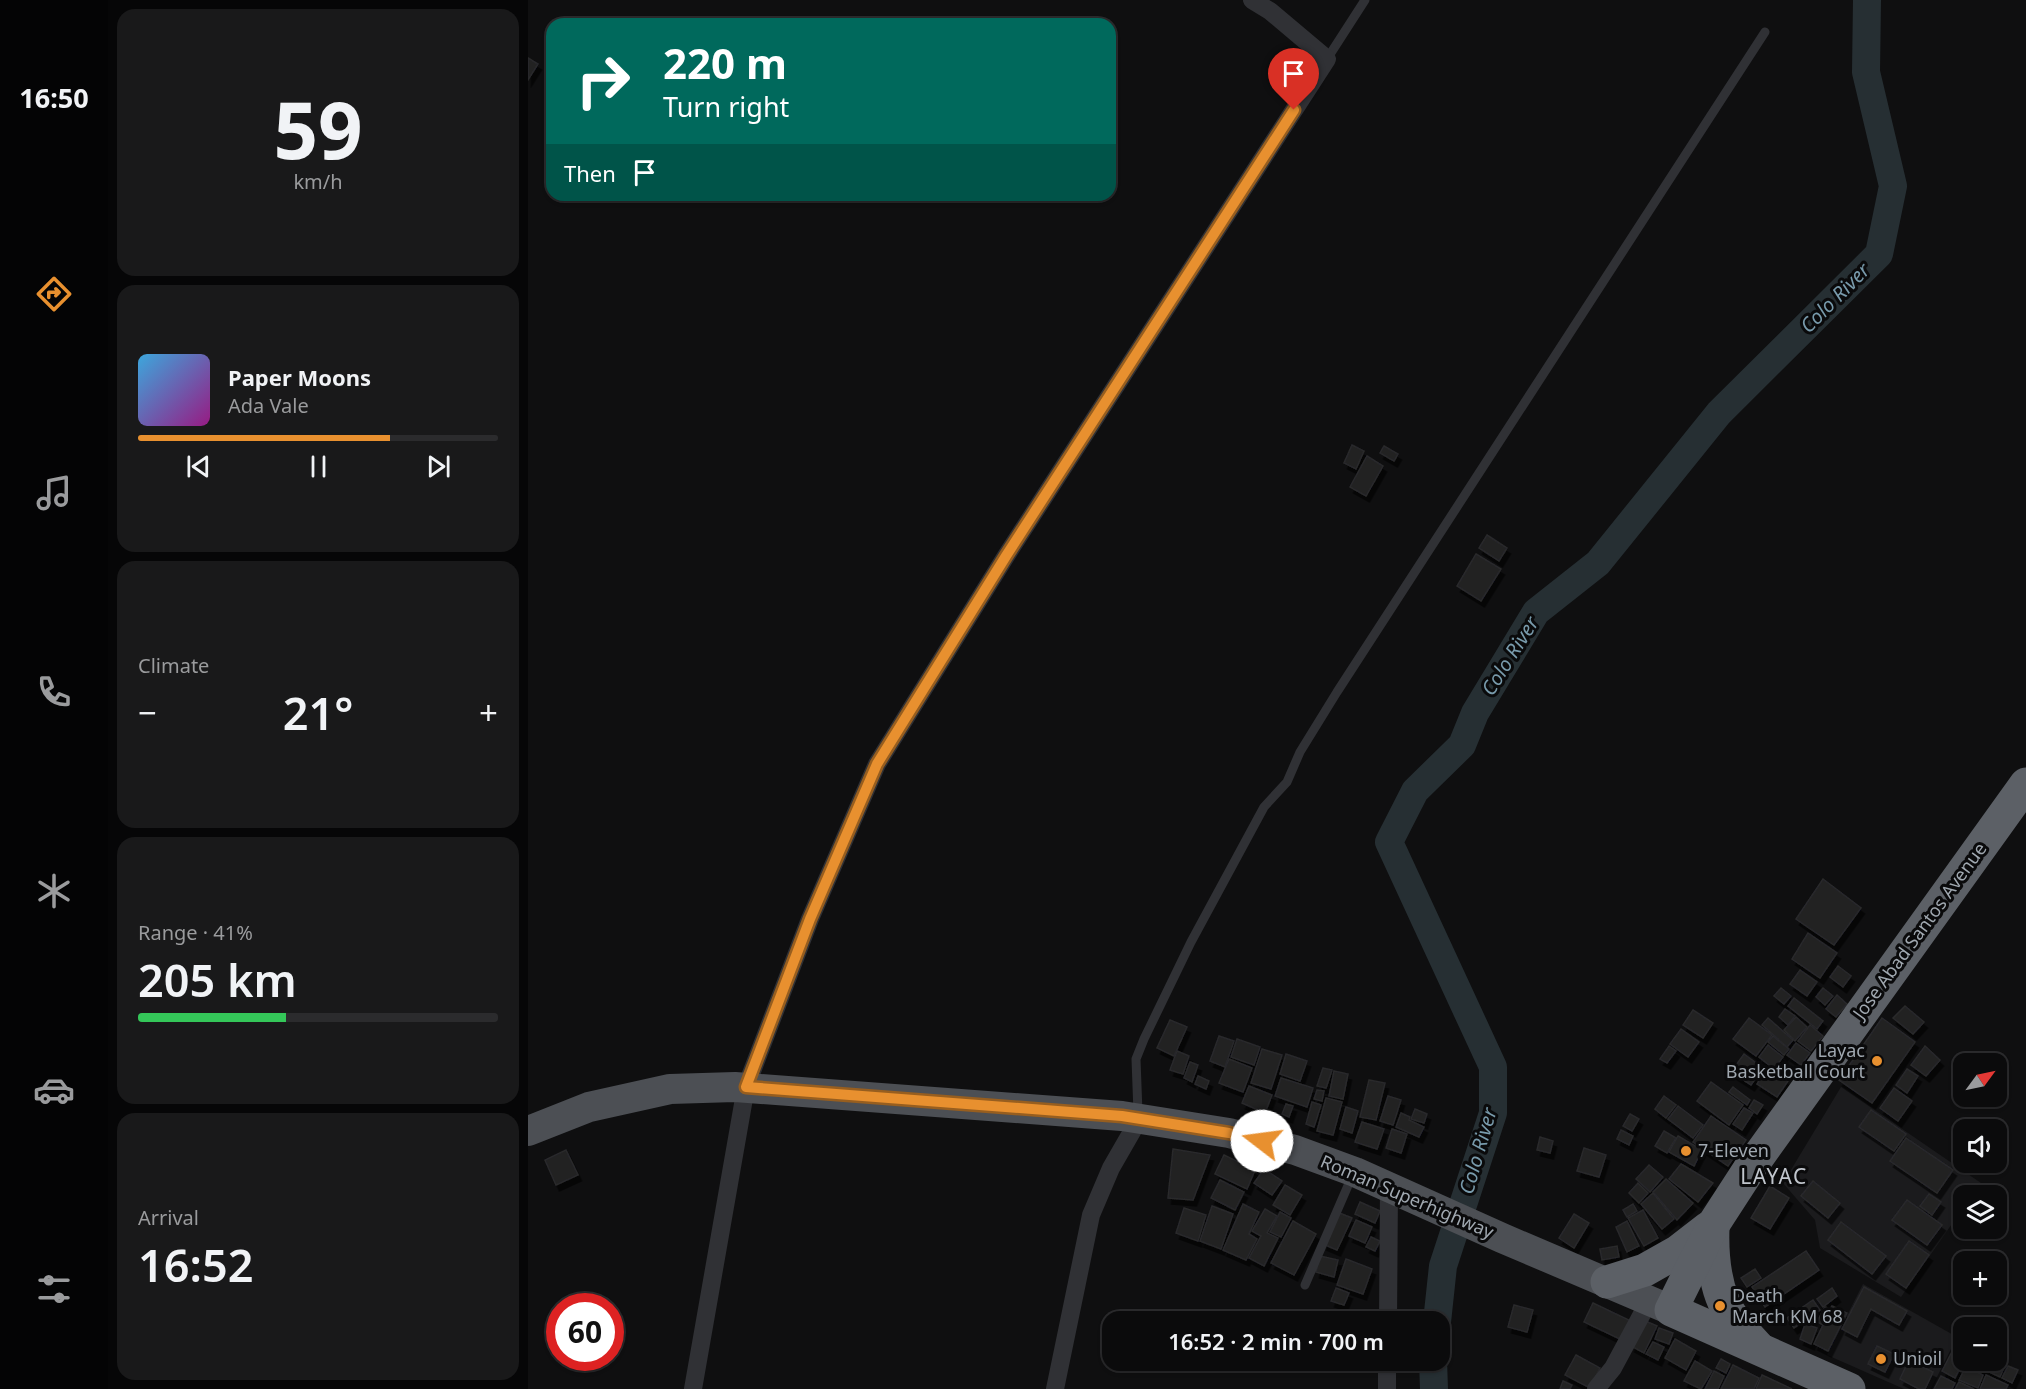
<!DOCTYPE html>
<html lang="en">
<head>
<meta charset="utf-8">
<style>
	:root { --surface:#0b0b0c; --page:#19191a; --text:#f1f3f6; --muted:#9a9b9d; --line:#2b2b2d; --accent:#e8902f }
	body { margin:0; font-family:"Noto Sans",sans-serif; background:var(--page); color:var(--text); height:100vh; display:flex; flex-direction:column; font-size:22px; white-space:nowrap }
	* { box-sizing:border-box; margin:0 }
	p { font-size:20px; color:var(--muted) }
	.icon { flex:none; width:33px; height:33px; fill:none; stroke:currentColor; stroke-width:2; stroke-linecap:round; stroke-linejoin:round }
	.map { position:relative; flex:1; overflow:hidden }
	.drawer { display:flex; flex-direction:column; gap:9px; padding:9px; background:#060607; width:420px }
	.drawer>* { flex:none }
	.hud { position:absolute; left:18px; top:18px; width:570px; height:183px; border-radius:18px; box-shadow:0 2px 4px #0004,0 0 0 2px var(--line); background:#00695c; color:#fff; overflow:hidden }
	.needle { width:39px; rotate:57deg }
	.tools { position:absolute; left:1425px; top:1053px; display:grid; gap:12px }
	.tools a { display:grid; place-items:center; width:54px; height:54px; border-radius:12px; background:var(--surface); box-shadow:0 2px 4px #0004,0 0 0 2px var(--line); font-size:30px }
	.speed { position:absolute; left:18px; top:1293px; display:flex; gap:12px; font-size:30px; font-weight:700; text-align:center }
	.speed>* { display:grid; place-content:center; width:78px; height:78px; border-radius:50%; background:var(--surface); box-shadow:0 2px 4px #0004,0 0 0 2px var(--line); line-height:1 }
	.speed .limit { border:9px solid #d22; background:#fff; color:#111 }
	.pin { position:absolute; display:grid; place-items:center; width:51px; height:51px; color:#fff; margin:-62px -26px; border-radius:50% 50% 50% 0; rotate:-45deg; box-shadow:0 0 6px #0007 }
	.pin .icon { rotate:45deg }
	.me { position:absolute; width:66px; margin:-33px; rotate:285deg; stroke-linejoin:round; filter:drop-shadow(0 0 4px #0008) }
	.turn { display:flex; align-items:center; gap:21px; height:126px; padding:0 18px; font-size:27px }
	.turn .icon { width:78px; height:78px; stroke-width:2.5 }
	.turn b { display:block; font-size:42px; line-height:51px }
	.then { display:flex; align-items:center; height:57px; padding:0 18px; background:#0003; gap:12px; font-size:22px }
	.big { font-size:45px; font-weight:600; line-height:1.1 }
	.drawer .card { flex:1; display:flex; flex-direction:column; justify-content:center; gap:9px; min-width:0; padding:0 21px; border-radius:18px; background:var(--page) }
	.drawer .dial { align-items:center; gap:0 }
	.dial b { font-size:78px; line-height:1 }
	.song { display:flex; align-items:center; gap:18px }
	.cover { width:72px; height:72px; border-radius:9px; background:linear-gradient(135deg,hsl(200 70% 55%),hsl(310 70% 35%)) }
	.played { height:6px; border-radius:3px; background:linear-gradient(90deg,var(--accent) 70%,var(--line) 70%) }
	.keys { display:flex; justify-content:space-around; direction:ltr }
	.heat { display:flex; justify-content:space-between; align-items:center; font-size:33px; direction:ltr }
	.charge { height:9px; border-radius:4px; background:linear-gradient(90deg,#34c759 41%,var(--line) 0) }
	.trip { position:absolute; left:574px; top:1311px; width:348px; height:60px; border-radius:18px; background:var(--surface); box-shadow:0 2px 4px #0004,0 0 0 2px var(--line); font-weight:600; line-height:60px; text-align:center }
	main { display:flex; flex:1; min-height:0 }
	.tabs { display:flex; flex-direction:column; width:108px; justify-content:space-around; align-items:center; background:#040405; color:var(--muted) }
	.tabs .icon { width:42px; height:42px }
	.tabs .active { color:var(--accent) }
	.tabs b { font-size:27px; color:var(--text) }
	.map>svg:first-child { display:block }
</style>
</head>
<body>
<main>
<nav class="tabs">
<b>16:50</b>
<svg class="icon active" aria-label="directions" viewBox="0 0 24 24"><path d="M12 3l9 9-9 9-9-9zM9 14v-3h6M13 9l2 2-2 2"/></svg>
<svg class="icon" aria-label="music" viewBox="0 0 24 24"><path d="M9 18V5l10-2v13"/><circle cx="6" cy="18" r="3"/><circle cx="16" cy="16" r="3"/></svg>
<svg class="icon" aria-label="phone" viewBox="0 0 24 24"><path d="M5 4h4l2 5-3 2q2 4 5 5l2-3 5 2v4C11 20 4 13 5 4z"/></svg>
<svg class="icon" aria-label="climate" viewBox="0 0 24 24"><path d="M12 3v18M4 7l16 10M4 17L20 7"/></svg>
<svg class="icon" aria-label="car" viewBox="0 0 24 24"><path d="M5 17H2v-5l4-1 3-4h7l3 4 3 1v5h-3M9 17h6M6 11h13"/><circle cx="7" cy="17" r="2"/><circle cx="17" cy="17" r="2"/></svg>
<svg class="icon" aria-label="filters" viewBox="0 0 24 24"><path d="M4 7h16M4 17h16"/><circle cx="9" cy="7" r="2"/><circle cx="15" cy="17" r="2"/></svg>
</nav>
<section class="drawer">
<div class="card dial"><b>59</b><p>km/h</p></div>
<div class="card">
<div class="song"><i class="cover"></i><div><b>Paper Moons</b><p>Ada Vale</p></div></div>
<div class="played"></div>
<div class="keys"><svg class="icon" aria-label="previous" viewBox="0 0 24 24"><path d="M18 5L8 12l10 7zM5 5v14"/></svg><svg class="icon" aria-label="pause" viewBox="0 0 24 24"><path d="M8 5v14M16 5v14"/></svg><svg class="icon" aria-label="next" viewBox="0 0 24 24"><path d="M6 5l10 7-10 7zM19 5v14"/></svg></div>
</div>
<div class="card"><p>Climate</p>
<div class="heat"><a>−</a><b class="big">21°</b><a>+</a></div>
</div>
<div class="card"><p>Range · 41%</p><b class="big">205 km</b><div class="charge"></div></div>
<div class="card"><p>Arrival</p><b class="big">16:52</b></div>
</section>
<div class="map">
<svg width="1498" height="1389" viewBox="0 0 1498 1389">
	<defs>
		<filter id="shadow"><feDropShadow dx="3.5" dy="6" stdDeviation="0" flood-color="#0009"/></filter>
	</defs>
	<rect width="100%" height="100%" fill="#0f0f10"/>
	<g fill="#1b1b1d">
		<path d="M1313 1087 1453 1183 1445 1195 1436 1196 1435 1208 1373 1297 1292 1248 1287 1220 1255 1183Z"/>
		<path d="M1335 1284 1429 1337 1403 1389H1376L1299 1355Z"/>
	</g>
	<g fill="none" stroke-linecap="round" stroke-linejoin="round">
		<g stroke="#262f33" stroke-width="28">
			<path d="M909 1322 915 1266 965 1113V1067L861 842 887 791 934 745 947 713 1008 612 1070 563 1191 413 1351 254 1365 186 1338 72 1339 0"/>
			<path d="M905 1360 906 1389"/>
		</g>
	</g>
	<g fill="#222224" stroke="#29292c" stroke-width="1.5" filter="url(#shadow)">
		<path d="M0 58 10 64 0 80Z"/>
		<path d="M824 445 836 451 828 469 816 463Z"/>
		<path d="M856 446 870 454 866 461 852 453Z"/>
		<path d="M839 456 855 466 838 496 822 487Z"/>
		<path d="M959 535 979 548 971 561 951 548Z"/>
		<path d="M948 554 973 569 953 601 929 586Z"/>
		<path d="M1295 879 1333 908 1306 945 1268 919Z"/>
		<path d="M1280 933 1309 953 1292 978 1264 959Z"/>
		<path d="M1310 966 1323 976 1315 987 1302 977Z"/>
		<path d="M1272 970 1289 982 1279 996 1262 984Z"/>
		<path d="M1253 988 1263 996 1256 1004 1246 996Z"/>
		<path d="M1295 988 1305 996 1297 1005 1288 997Z"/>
		<path d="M1309 995 1319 1004 1308 1017 1298 1009Z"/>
		<path d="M1266 998 1295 1021 1289 1029 1260 1006Z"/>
		<path d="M1377 1006 1396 1022 1385 1034 1365 1018Z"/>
		<path d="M1257 1009 1267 1016 1260 1025 1251 1017Z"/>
		<path d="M1165 1010 1185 1023 1175 1038 1155 1025Z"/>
		<path d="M1268 1017 1279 1027 1267 1041 1256 1030Z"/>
		<path d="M1221 1018 1244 1035 1228 1056 1205 1039Z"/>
		<path d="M1240 1018 1265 1040 1259 1047 1234 1025Z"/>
		<path d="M1354 1018 1387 1042 1344 1103 1311 1080Z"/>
		<path d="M642 1020 659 1027 646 1056 629 1048Z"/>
		<path d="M1282 1025 1295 1036 1283 1051 1270 1041Z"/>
		<path d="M1153 1029 1171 1042 1160 1057 1142 1044Z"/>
		<path d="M691 1036 706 1041 697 1067 682 1061Z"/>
		<path d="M1245 1036 1261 1049 1256 1055 1240 1042Z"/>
		<path d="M709 1039 732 1047 726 1065 703 1057Z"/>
		<path d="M1268 1043 1282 1053 1273 1065 1259 1055Z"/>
		<path d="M1240 1045 1255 1057 1246 1069 1231 1057Z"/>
		<path d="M1141 1046 1148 1051 1139 1063 1132 1059Z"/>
		<path d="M1397 1046 1412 1060 1398 1076 1383 1065Z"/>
		<path d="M734 1049 754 1055 743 1089 723 1083Z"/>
		<path d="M649 1051 661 1056 655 1074 642 1070Z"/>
		<path d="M758 1054 779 1061 772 1081 752 1074Z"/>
		<path d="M1216 1054 1235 1068 1223 1085 1203 1072Z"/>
		<path d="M701 1059 724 1068 715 1092 691 1083Z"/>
		<path d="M662 1062 670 1065 664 1082 656 1078Z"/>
		<path d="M795 1068 804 1070 798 1088 789 1086Z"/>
		<path d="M1239 1068 1260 1081 1249 1097 1229 1084Z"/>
		<path d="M1379 1069 1390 1076 1379 1093 1368 1085Z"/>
		<path d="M806 1071 820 1074 815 1099 801 1096Z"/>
		<path d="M670 1076 681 1081 678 1089 667 1084Z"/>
		<path d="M753 1078 785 1088 779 1107 747 1096Z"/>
		<path d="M841 1080 857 1083 848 1120 832 1117Z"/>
		<path d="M1183 1082 1215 1105 1201 1125 1169 1101Z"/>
		<path d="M721 1086 744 1095 737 1113 714 1103Z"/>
		<path d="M1205 1087 1222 1100 1219 1105 1201 1092Z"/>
		<path d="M1366 1088 1384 1101 1370 1121 1352 1108Z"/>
		<path d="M789 1090 796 1091 794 1101 786 1099Z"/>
		<path d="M860 1096 873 1100 865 1125 852 1121Z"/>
		<path d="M1136 1096 1148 1105 1138 1118 1127 1109Z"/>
		<path d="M798 1098 814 1102 805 1135 789 1131Z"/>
		<path d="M1226 1100 1235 1105 1229 1114 1221 1108Z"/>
		<path d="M784 1102 793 1105 786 1127 778 1124Z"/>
		<path d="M758 1104 765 1106 761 1117 754 1114Z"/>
		<path d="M1150 1106 1175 1125 1165 1138 1140 1119Z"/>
		<path d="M818 1107 830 1111 824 1133 812 1129Z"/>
		<path d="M1216 1108 1225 1113 1214 1130 1205 1124Z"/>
		<path d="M887 1109 899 1114 896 1123 883 1119Z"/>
		<path d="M1343 1110 1378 1134 1366 1151 1331 1127Z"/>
		<path d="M873 1113 882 1117 881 1120 896 1127 891 1137 868 1127Z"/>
		<path d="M1102 1114 1111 1119 1104 1131 1095 1126Z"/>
		<path d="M1183 1116 1218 1140 1200 1166 1165 1142Z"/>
		<path d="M834 1122 856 1129 849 1149 827 1142Z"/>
		<path d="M864 1129 879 1134 873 1153 858 1148Z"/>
		<path d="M1093 1130 1105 1136 1101 1145 1089 1139Z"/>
		<path d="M1136 1131 1148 1138 1139 1153 1127 1146Z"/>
		<path d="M1150 1136 1174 1150 1166 1166 1141 1152Z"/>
		<path d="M1012 1137 1025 1141 1022 1153 1009 1150Z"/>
		<path d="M1378 1138 1425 1170 1409 1193 1362 1161Z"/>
		<path d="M1056 1148 1078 1155 1071 1177 1049 1171Z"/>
		<path d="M645 1149 682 1155 665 1200 640 1198Z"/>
		<path d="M38 1150 50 1175 28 1185 17 1160Z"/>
		<path d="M696 1155 727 1170 719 1189 687 1174Z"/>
		<path d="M1153 1164 1185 1183 1170 1202 1141 1179Z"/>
		<path d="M1121 1165 1135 1177 1122 1192 1108 1179Z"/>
		<path d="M736 1169 754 1181 744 1195 726 1183Z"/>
		<path d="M1138 1179 1165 1203 1149 1220 1125 1192Z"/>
		<path d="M692 1180 716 1192 707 1210 683 1198Z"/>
		<path d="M1285 1181 1312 1203 1300 1218 1273 1196Z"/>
		<path d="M1110 1183 1120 1193 1111 1203 1101 1193Z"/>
		<path d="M757 1185 774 1195 762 1215 745 1205Z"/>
		<path d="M1242 1186 1261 1198 1242 1229 1223 1218Z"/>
		<path d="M1125 1193 1146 1219 1134 1229 1113 1204Z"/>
		<path d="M1401 1194 1413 1202 1404 1215 1392 1206Z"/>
		<path d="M1379 1200 1414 1225 1399 1245 1364 1220Z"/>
		<path d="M832 1202 852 1211 847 1223 827 1214Z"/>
		<path d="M715 1204 731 1212 721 1234 729 1239 718 1260 695 1250Z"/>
		<path d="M1105 1204 1109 1211 1099 1217 1095 1210Z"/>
		<path d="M684 1206 705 1214 693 1249 672 1241Z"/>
		<path d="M656 1208 678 1215 670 1241 648 1233Z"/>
		<path d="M737 1209 749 1216 739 1233 750 1238 736 1266 721 1258 733 1236 724 1231Z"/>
		<path d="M1115 1210 1130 1238 1116 1246 1100 1218Z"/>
		<path d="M752 1212 763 1218 753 1237 742 1232Z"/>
		<path d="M809 1212 824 1218 809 1250 795 1244Z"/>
		<path d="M1046 1214 1061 1223 1046 1248 1031 1238Z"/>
		<path d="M828 1220 844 1227 837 1243 821 1236Z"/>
		<path d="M765 1221 788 1234 766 1275 743 1263Z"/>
		<path d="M1099 1221 1111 1246 1099 1252 1088 1227Z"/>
		<path d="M1313 1222 1358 1256 1344 1274 1300 1240Z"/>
		<path d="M843 1237 852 1241 847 1251 838 1247Z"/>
		<path d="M1381 1241 1401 1255 1378 1288 1358 1274Z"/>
		<path d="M1089 1246 1091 1257 1074 1260 1072 1249Z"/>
		<path d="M1278 1251 1291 1270 1237 1307 1224 1287Z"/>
		<path d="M792 1256 810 1260 806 1277 788 1272Z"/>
		<path d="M818 1259 844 1269 835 1294 809 1285Z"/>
		<path d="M1227 1269 1233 1278 1219 1287 1213 1278Z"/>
		<path d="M1336 1287 1379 1311 1371 1325 1343 1309 1329 1337 1314 1329Z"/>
		<path d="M808 1288 821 1293 816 1305 803 1301Z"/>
		<path d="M1304 1288 1309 1296 1295 1307 1289 1299Z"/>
		<path d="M1285 1300 1292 1310 1266 1328 1259 1318Z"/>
		<path d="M1065 1303 1105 1322 1096 1341 1056 1322Z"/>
		<path d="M986 1305 1005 1310 999 1332 980 1327Z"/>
		<path d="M1304 1306 1319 1313 1300 1351 1286 1344Z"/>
		<path d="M1297 1307 1302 1309 1295 1325 1289 1322Z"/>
		<path d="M1115 1320 1129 1326 1116 1353 1103 1346Z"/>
		<path d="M1277 1324 1289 1328 1283 1344 1272 1339Z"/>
		<path d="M1131 1328 1145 1333 1141 1344 1127 1339Z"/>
		<path d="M1147 1339 1168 1351 1158 1370 1137 1358Z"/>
		<path d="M1125 1342 1136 1347 1130 1360 1118 1354Z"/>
		<path d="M1349 1346 1366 1354 1357 1372 1340 1364Z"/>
		<path d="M1427 1346 1436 1351V1360L1427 1378 1414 1371Z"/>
		<path d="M1048 1355 1072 1368 1062 1388 1037 1375Z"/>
		<path d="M1193 1359 1202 1364 1198 1373 1188 1368Z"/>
		<path d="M1381 1360 1405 1372 1397 1389H1391L1372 1379Z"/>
		<path d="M1440 1360H1455L1459 1362 1454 1371 1438 1363Z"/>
		<path d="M1461 1360H1467L1477 1365 1472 1377 1457 1370Z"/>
		<path d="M1167 1361 1184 1371 1173 1389 1156 1381Z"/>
		<path d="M1205 1365 1231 1378 1226 1389H1193Z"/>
		<path d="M1438 1366 1455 1375 1450 1388 1431 1380Z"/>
		<path d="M1480 1366 1490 1370 1484 1383 1474 1378Z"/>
		<path d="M1186 1371 1196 1376 1190 1389H1177Z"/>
		<path d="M1234 1375 1264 1389H1228Z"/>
		<path d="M1458 1375 1480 1385 1478 1389H1452Z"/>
		<path d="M1413 1376 1427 1383 1424 1389H1406Z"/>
		<path d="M1035 1381 1044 1385 1042 1389H1032Z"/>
		<path d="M1431 1382 1446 1389H1427Z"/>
	</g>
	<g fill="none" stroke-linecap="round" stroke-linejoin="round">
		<g stroke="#303135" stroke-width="9">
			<path d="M799 59 837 0"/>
			<path d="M610 1113 608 1059 616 1039 663 942 736 807 759 782 772 752 809 692 1237 32"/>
			<path d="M777 1285 825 1174"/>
		</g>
		<g stroke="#303135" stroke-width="18">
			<path d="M860 1322 861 1188"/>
			<path d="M165 1389 218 1087 282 919 349 764 478 556 799 59 742 11 724 0"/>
			<path d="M527 1389 563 1215 583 1168 606 1128"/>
			<path d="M859 1389V1360"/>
			<path d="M1068 1389 1085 1368 1121 1301"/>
		</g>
		<path stroke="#4c4f54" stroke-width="30" d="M0 1131 61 1107 142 1089 207 1087 594 1116 701 1133 767 1150 827 1172 974 1238 1143 1310"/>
		<g stroke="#5c6066" stroke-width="33">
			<path d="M1185 1228C1184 1256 1187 1294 1205 1318 1212 1328 1221 1337 1229 1346"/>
			<path d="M1079 1282 1117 1270 1149 1252 1180 1228"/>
			<path d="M1321 1389 1143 1310 1185 1225 1220 1171 1498 784"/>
		</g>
	</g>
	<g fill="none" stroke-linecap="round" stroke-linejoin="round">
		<defs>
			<path id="route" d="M734 1141 701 1133 594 1116 218 1087 282 919 349 764 478 556 766 110"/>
		</defs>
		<use href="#route" stroke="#975e1f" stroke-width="15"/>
		<use href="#route" stroke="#e8902f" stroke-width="10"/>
	</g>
	<g fill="#e8902f" stroke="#0a0a0b" stroke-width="2">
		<circle cx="1349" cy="1061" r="6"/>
		<circle cx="1158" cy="1151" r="6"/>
		<circle cx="1192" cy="1306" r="6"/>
		<circle cx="1353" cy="1359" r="6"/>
	</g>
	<g text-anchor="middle" stroke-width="6" stroke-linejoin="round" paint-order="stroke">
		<g font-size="18" fill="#a0a8b0" stroke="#0a0a0b">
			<text transform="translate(1392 931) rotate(-54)" y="6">Jose Abad Santos Avenue</text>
			<text transform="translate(879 1197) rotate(23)" y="6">Roman Superhighway</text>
		</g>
		<g font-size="18" fill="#a0a8b0" stroke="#0a0a0b" text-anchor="start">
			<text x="1337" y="1057" text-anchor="end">Layac<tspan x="1337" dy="21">Basketball Court</tspan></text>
			<text x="1170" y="1157">7-Eleven</text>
			<text x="1204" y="1302">Death<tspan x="1204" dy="21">March KM 68</tspan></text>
			<text x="1365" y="1365">Unioil</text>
		</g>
		<g font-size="20" font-style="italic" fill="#789aab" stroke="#0a0a0b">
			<text transform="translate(1307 298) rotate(-45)" y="7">Colo River</text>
			<text transform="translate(982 656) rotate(-58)" y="7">Colo River</text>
			<text transform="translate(950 1151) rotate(-74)" y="7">Colo River</text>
		</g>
		<g font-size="21" letter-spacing="1.5" fill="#c1c6cd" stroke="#0a0a0b">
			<text x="1246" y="1184">LAYAC</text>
		</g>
	</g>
</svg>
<div class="tools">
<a><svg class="needle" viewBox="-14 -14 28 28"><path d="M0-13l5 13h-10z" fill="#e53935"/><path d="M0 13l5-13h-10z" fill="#9a9b9d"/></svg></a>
<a><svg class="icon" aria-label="sound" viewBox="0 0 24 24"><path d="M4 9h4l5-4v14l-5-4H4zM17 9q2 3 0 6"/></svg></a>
<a><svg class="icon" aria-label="layers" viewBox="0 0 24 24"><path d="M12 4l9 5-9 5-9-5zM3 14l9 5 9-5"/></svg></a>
<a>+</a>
<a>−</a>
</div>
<div class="speed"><div class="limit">60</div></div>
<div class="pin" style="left:766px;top:110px;background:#d93025"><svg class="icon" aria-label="arrive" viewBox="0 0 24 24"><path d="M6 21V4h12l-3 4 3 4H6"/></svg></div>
<svg class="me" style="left:734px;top:1141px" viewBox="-20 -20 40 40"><circle r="19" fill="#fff"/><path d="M0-13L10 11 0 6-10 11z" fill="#e8902f"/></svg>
<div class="trip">16:52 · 2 min · 700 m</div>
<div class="hud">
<div class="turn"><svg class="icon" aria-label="right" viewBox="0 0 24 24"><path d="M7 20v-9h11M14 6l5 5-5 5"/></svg><div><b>220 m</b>Turn right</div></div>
<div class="then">Then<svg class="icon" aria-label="arrive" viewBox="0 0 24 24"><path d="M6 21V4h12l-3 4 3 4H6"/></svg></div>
</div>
</div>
</main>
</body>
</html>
